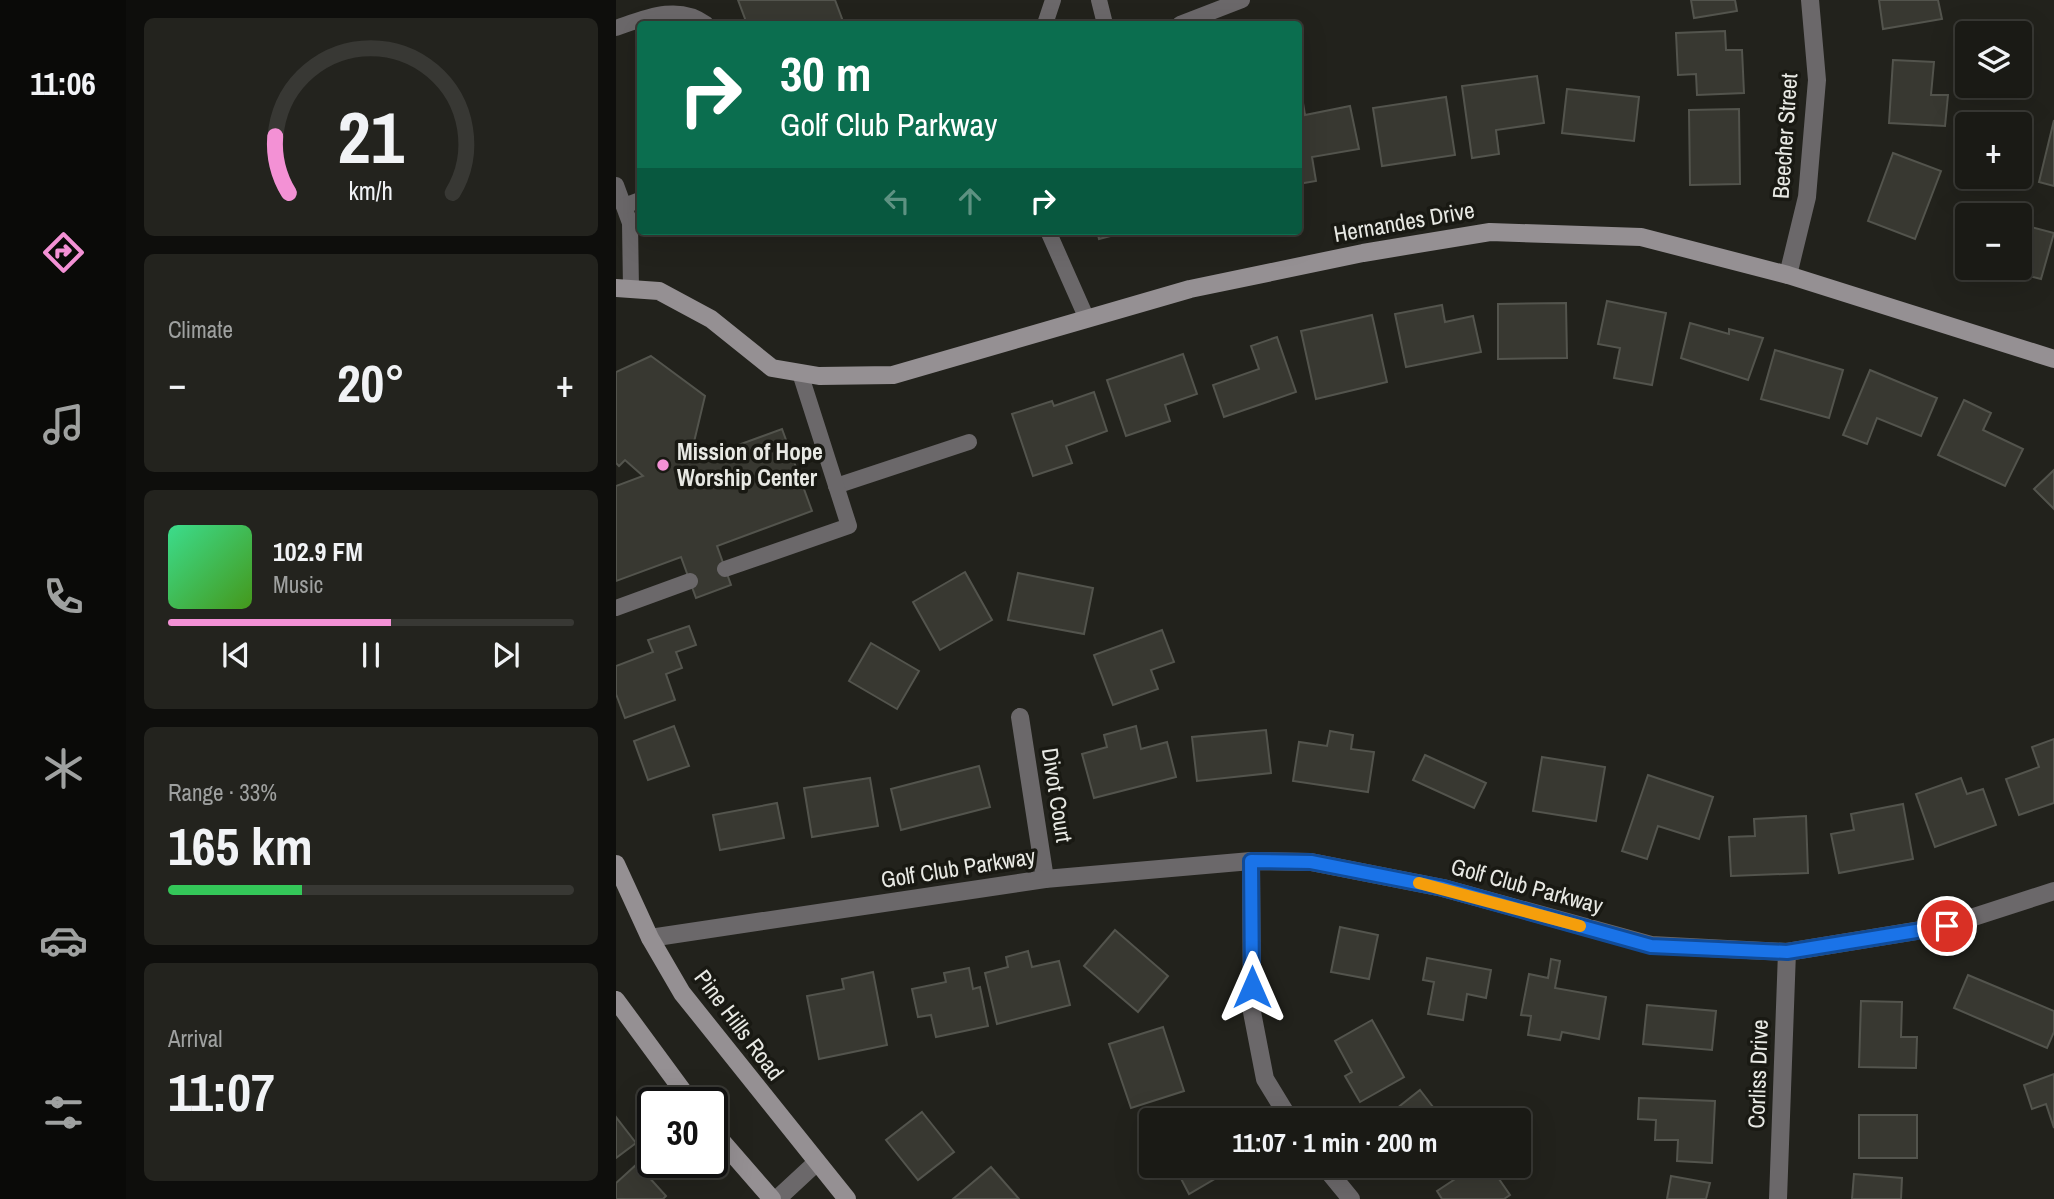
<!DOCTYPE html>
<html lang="en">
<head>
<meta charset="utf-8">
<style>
	:root { --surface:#1a1a15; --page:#23231e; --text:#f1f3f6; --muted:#9fa1a0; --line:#383834; --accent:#f391d5 }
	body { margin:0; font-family:"Archivo Narrow",sans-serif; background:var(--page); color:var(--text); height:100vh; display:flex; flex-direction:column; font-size:26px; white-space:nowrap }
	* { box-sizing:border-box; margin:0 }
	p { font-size:23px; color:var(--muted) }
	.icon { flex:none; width:38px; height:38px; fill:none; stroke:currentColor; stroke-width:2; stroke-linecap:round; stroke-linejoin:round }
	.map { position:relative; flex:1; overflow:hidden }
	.drawer { display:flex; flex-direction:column; gap:18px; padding:18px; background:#0e0e0c; width:490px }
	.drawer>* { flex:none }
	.guide { position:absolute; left:21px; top:21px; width:665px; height:214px; border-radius:7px; box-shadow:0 7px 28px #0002,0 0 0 2px var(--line); background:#0b6e4f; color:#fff; overflow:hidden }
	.tools { position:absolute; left:1339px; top:21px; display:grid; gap:14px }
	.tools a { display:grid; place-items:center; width:77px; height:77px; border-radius:7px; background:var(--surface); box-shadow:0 7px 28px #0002,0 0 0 2px var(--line); font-size:35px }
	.speed { position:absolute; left:21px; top:1087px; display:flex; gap:14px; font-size:35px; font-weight:700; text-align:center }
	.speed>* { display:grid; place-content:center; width:91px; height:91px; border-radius:50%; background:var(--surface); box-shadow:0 7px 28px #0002,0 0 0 2px var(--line); line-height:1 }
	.speed .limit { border:4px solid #111; border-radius:10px; background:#fff; color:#111 }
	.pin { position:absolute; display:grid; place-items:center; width:60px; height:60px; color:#fff; margin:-30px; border:4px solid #fff; border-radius:50%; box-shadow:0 2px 7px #0007 }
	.me { position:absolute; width:77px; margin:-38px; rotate:0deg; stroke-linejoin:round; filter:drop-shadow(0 0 5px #0008) }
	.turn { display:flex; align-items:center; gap:24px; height:147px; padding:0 28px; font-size:32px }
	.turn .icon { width:91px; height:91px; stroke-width:2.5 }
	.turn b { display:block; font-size:49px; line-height:60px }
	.lanes { display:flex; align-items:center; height:66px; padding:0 28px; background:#0003; justify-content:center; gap:35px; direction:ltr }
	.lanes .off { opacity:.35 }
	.big { font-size:52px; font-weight:700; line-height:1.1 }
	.drawer .card { flex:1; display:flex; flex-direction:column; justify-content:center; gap:10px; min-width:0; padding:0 24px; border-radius:10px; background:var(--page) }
	.drawer .dial { align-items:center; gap:0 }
	.dial svg { height:182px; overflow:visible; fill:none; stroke:var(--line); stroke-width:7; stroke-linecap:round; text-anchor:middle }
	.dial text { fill:var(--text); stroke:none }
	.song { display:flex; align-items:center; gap:21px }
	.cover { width:84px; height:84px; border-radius:10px; background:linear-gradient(135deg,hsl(150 70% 55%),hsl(100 70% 35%)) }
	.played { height:7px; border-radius:4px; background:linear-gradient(90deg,var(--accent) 55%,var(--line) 55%) }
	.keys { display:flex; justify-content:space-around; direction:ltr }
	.heat { display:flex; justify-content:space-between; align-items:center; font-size:38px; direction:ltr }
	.charge { height:10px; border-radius:5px; background:linear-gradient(90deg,#34c759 33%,var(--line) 0) }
	.trip { position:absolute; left:523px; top:1108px; width:392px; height:70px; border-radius:7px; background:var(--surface); box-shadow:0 7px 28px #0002,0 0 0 2px var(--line); font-weight:700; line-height:70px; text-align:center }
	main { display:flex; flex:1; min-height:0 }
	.menu { display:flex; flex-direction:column; width:126px; justify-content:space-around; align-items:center; background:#0a0a08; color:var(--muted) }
	.menu .icon { width:49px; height:49px }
	.menu .selected { color:var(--accent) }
	.menu b { font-size:32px; color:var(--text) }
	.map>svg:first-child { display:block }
</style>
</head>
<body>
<main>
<nav class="menu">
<b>11:06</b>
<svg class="icon selected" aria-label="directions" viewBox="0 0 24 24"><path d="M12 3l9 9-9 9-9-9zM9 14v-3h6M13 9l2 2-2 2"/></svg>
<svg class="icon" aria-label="music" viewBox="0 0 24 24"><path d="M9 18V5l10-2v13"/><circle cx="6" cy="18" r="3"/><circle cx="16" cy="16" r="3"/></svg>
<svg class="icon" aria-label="phone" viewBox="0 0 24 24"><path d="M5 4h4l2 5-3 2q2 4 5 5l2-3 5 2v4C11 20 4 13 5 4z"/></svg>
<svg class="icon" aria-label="climate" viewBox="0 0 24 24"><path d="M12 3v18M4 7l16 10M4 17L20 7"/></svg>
<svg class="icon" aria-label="car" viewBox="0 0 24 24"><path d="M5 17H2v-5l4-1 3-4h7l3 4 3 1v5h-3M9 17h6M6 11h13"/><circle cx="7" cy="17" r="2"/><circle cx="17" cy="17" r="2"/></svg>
<svg class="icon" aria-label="filters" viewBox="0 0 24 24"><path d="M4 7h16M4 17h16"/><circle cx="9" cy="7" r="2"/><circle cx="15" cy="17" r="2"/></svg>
</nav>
<section class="drawer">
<div class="card dial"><svg viewBox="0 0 100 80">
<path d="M14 69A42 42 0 1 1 86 69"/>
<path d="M14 69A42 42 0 0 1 8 44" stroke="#f391d5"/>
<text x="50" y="56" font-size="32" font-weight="700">21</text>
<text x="50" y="72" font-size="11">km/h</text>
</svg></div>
<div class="card"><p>Climate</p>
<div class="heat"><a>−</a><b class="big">20°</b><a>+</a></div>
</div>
<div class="card">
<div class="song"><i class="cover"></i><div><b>102.9 FM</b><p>Music</p></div></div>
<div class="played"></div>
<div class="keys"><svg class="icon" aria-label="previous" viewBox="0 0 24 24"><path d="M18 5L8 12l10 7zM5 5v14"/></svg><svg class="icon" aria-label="pause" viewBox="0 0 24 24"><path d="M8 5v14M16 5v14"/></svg><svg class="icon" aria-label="next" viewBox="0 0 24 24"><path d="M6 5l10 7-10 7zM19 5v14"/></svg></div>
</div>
<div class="card"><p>Range · 33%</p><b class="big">165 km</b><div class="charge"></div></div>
<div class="card"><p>Arrival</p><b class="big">11:07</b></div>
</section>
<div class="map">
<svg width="1438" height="1199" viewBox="0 0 1438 1199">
	<rect width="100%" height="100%" fill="#22221c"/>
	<g fill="#383831" stroke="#53544d" stroke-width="2">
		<path d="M122 0H219L228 24H131Z"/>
		<path d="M1075 0H1119L1121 11 1078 18Z"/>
		<path d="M1263 0H1322L1326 19 1267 29Z"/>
		<path d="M1109 31 1110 50H1126L1128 93 1081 95 1080 74 1062 75 1060 33Z"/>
		<path d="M1277 60 1318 62 1315 95H1332L1329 126 1273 123Z"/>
		<path d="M921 76 928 123 880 130 883 154 856 158 846 86Z"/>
		<path d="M951 89 1023 97 1018 141 946 133Z"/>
		<path d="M830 97 839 155 766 166 757 108Z"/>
		<path d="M687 103 689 115 734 106 743 149 696 157 700 181 682 184V104Z"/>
		<path d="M1123 109 1124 184 1074 185 1073 110Z"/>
		<path d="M1438 120V186L1423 182Z"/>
		<path d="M1277 153 1325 171 1299 239 1252 221Z"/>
		<path d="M1404 224 1438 233 1425 279 1382 268H1404Z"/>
		<path d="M481 231H514L483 239Z"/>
		<path d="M991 301 1050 313 1036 385 998 378 1004 348 982 344Z"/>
		<path d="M950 303 951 358 882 359V304Z"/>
		<path d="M826 305 829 322 857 316 865 352 790 367 779 314Z"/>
		<path d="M756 315 771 382 700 399 685 331Z"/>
		<path d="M1074 323 1113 334V329L1147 338 1132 380 1065 358Z"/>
		<path d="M661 337 680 392 608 417 597 385 643 369 635 346Z"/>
		<path d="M1159 350 1227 370 1213 418 1145 399Z"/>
		<path d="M567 354 581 394 549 405 554 421 510 436 491 380Z"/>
		<path d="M35 356 89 396 73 463 166 429 196 511 101 546 115 585 80 598 65 557 0 581V486L27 476 9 460 3 466 0 463V372Z"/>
		<path d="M1254 370 1321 398 1305 436 1261 418 1251 444 1227 435Z"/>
		<path d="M478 392 491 431 450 446 456 463 417 476 396 414 436 401 438 406Z"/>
		<path d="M1348 400 1375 413 1367 430 1407 449 1389 486 1322 455Z"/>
		<path d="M1438 470V509L1418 489Z"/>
		<path d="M349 572 376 620 324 650 297 602Z"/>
		<path d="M402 573 477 588 468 634 392 620Z"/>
		<path d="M73 626 80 645 60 652 66 668 50 674 59 700 9 718 0 694V666L37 652 32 640Z"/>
		<path d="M546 630 558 662 535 670 542 689 497 705 478 655Z"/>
		<path d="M255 643 303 671 281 709 233 681Z"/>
		<path d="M58 726 73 766 32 780 18 741Z"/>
		<path d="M520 726 525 749 551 742 560 777 478 798 466 754 491 747 488 735Z"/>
		<path d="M650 730 655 773 581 781 576 737Z"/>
		<path d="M714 731 737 735 735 749 758 752 752 792 677 781 683 742 711 746Z"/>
		<path d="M1438 739V803L1403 815 1390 779 1423 767 1416 747Z"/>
		<path d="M809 755 870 783 858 808 797 780Z"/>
		<path d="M926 757 989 767 980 821 917 811Z"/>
		<path d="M363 766 374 807 285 830 275 789Z"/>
		<path d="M1032 775 1097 797 1083 839 1042 826 1031 859 1006 851Z"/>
		<path d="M254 778 262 826 196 837 188 788Z"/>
		<path d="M1345 778 1351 794 1367 789 1380 825 1319 847 1300 794Z"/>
		<path d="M161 803 168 838 104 850 97 815Z"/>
		<path d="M1287 804 1297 859 1223 873 1215 834 1238 830 1235 814Z"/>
		<path d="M1190 816 1192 873 1115 876 1113 837 1139 836 1138 819Z"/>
		<path d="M724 927 762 935 753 979 715 972Z"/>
		<path d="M499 930 552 976 522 1012 468 966Z"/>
		<path d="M412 951 416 967 443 961 454 1005 381 1024 369 973 392 967 390 957Z"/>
		<path d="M811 958 875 970 870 998 851 994 847 1020 812 1014 818 982 807 980Z"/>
		<path d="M935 959 944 961 939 988 990 997 983 1039 946 1032 944 1040 912 1035 915 1016 905 1015 913 974 932 978Z"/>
		<path d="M353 968 357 989 364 987 372 1026 320 1037 315 1015 302 1017 296 989 330 982 328 973Z"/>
		<path d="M257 972 271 1045 203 1059 191 996 228 989 226 979Z"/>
		<path d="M1352 975 1438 1011V1032L1431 1048 1338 1008Z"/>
		<path d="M1245 1001 1286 1002 1285 1037H1301L1300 1068 1243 1067Z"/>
		<path d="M1031 1005 1100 1011 1096 1050 1027 1044Z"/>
		<path d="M756 1020 788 1077 744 1102 729 1076 736 1072 719 1041Z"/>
		<path d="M547 1027 568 1091 515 1108 493 1044Z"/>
		<path d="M1438 1074V1128L1430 1104 1416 1109 1408 1085Z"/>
		<path d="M804 1090 827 1120H766Z"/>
		<path d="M1023 1098 1099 1101 1096 1163 1061 1161 1062 1140H1039L1040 1120 1022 1119Z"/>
		<path d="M306 1112 338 1152 302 1180 270 1140Z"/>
		<rect x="1243" y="1115" width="58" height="43"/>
		<path d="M0 1117 20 1143 0 1158Z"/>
		<path d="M21 1164 50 1196 47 1199H0V1183Z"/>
		<path d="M545 1166H611L614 1170 573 1194 559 1167 549 1172Z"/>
		<path d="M859 1166H874L894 1195 888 1199H826L821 1191Z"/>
		<path d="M375 1167 403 1199H337Z"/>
		<path d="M1238 1174 1286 1178 1285 1199H1236Z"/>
		<path d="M1055 1176 1094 1183 1090 1199H1051Z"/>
	</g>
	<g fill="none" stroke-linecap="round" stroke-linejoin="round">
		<g stroke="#6b686a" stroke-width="16">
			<path d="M483 0 489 24"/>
			<path d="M429 24 437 0"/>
			<path d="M564 24 626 0"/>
			<path d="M0 28C29 18 62 3 90 24"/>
			<path d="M0 185 14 223 15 289"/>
			<path d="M8 206 24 200"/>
			<path d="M432 231 471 319"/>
			<path d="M220 486 353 442"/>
			<path d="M109 569 233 526 184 373"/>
			<path d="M0 608 74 581"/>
		</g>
		<g stroke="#6b686a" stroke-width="18">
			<path d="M1172 275 1191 197 1201 80 1194 0"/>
			<path d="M404 717 429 879"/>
			<path d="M635 861 636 1012 649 1079 674 1120"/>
			<path d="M34 938 429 879 635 861 695 862 827 888 1035 945 1171 952 1330 926 1438 891"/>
			<path d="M708 1166 735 1199"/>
			<path d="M161 1199 201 1162"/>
			<path d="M1162 1199 1171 952"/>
		</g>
		<g stroke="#959093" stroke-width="18">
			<path d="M0 288 43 291 95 319 156 368 203 376 277 375 574 289 747 253 874 232 1025 237 1172 275 1438 359"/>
			<path d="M0 864 34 938 66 993 231 1199"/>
			<path d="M0 1000 75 1102"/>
			<path d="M96 1130 156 1199"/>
		</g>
	</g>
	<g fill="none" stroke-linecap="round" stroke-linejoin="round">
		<defs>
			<path id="route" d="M636 987 635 861 695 862 827 888 1035 946 1171 952 1331 926"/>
		</defs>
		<use href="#route" stroke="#114b97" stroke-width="18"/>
		<use href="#route" stroke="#1a73e8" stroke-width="12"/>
		<path stroke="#f59e0b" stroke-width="12" d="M803 883 964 926"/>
	</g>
	<circle fill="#f391d5" stroke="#191913" stroke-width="2.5" cx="47" cy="465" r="7"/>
	<g text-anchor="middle" stroke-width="7" stroke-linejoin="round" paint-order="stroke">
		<g font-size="23" fill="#e8e9e4" stroke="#191913">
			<text transform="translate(1169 136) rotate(-86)" y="8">Beecher Street</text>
			<text transform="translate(788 222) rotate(-10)" y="8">Hernandes Drive</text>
			<text transform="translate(441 795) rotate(81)" y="8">Divot Court</text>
			<text transform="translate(342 868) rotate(-9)" y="8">Golf Club Parkway</text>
			<text transform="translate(911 886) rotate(15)" y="8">Golf Club Parkway</text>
			<text transform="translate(123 1025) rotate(53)" y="8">Pine Hills Road</text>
			<text transform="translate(1142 1074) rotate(-88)" y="8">Corliss Drive</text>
		</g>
		<g font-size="23" font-weight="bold" fill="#e8e9e4" stroke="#191913" text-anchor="start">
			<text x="61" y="460">Mission of Hope<tspan x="61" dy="26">Worship Center</tspan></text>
		</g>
	</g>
</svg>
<div class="tools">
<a><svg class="icon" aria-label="layers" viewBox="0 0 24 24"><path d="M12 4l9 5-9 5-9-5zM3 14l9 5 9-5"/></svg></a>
<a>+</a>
<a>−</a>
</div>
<div class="speed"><div class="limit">30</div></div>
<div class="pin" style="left:1331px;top:926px;background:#d93025"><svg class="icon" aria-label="arrive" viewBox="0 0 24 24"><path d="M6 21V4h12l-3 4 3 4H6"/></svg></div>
<svg class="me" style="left:636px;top:987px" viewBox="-20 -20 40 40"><path d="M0-17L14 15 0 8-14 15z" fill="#1a73e8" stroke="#fff" stroke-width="4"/></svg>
<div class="trip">11:07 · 1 min · 200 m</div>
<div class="guide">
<div class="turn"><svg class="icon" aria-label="right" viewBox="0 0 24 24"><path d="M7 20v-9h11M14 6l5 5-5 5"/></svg><div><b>30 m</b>Golf Club Parkway</div></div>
<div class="lanes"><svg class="icon off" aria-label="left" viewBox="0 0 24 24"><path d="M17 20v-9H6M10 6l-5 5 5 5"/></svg><svg class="icon off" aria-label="ahead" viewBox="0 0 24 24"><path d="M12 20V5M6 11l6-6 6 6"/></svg><svg class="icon" aria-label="right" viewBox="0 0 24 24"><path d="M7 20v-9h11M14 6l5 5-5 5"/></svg></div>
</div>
</div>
</main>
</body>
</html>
